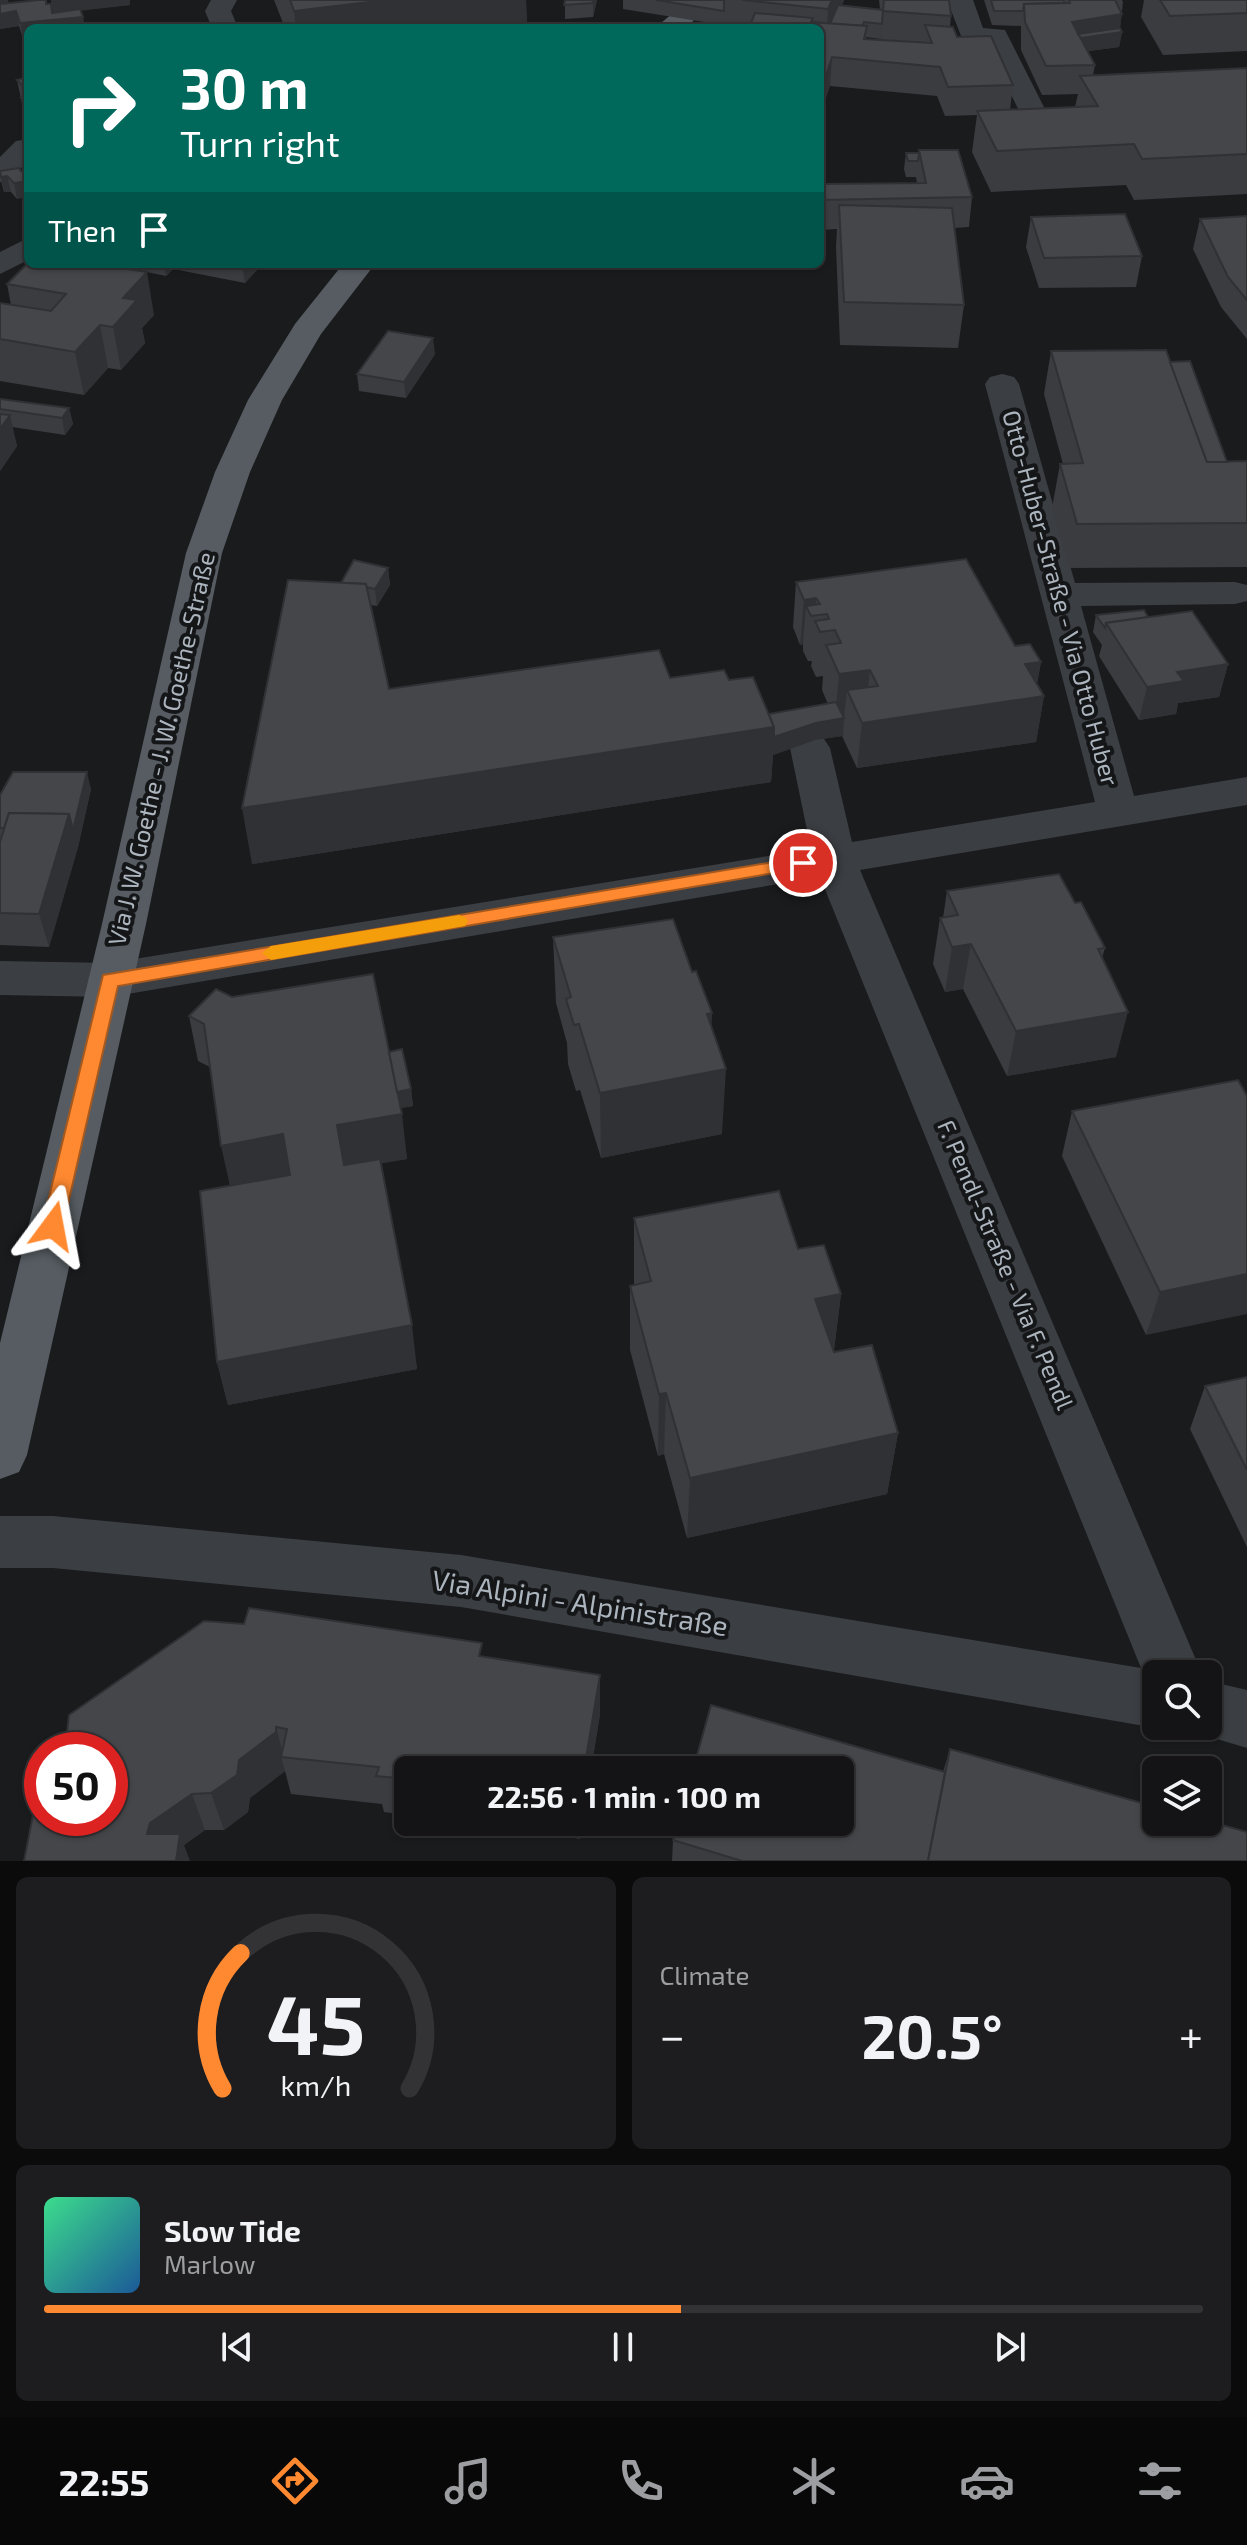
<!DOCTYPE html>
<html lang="en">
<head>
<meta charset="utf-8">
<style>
	:root { --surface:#141416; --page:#1d1d1f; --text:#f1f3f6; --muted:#9d9ea1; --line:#333335; --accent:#ff8930 }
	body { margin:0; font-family:"Exo 2",sans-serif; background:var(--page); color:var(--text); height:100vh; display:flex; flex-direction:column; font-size:30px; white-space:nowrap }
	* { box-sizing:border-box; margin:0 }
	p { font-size:26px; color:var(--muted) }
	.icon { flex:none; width:44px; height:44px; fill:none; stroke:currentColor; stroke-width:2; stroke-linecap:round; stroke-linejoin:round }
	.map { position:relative; height:1861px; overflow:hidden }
	.side { display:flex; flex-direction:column; gap:16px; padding:16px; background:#0b0b0c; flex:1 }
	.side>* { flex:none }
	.banner { position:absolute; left:24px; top:24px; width:800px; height:244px; border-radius:12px; box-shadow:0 2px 6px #0004,0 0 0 2px var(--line); background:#00695c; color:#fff; overflow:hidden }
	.buttons { position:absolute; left:1142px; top:1660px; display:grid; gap:16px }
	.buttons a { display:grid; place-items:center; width:80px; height:80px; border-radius:12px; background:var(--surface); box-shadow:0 2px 6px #0004,0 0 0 2px var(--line); font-size:40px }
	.speed { position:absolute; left:24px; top:1732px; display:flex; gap:16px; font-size:40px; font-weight:700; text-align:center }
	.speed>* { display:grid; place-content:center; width:104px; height:104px; border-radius:50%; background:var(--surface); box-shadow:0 2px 6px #0004,0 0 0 2px var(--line); line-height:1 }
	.speed .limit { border:12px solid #d22; background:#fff; color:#111 }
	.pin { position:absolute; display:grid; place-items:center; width:68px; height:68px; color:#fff; margin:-34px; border:4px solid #fff; border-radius:50%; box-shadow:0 2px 8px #0007 }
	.me { position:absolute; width:88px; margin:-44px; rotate:13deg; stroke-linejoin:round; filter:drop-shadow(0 0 6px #0008) }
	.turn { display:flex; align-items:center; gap:28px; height:168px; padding:0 24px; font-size:36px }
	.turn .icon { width:104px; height:104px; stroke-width:2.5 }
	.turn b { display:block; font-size:56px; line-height:68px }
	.then { display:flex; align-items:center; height:76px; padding:0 24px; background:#0003; gap:16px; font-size:30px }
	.big { font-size:60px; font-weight:700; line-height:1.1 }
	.side .tile { flex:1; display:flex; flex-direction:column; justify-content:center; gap:12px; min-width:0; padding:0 28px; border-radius:12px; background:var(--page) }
	.side .dial { align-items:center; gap:0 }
	.dial svg { height:208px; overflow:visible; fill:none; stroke:var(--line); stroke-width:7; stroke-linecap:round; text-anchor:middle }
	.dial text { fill:var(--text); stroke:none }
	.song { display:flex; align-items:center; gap:24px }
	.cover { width:96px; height:96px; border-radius:12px; background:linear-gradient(135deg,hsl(150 70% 55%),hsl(210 70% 35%)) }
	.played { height:8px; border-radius:4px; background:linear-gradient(90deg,var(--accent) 55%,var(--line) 55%) }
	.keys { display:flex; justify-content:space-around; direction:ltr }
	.heat { display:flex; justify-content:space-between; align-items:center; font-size:44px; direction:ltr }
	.side .tiles { flex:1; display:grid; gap:16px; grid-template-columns:1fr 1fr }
	.tile:last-child { grid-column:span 2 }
	.trip { position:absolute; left:394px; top:1756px; width:460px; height:80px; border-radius:12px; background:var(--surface); box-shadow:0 2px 6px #0004,0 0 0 2px var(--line); font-weight:700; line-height:80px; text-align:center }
	.tabs { display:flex; height:128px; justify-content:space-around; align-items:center; background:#080809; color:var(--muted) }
	.tabs .icon { width:56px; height:56px }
	.tabs .current { color:var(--accent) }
	.tabs b { font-size:36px; color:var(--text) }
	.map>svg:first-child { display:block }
</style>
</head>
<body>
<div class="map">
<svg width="1247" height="1861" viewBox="0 0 1247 1861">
	<rect width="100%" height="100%" fill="#1a1b1d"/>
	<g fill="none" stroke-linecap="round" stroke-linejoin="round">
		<g fill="#3b3e42" fill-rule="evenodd">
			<path d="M211 0H237L231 11 238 28H212L205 11Z"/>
			<path d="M947 0H973L983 28 1005 30 1048 115 1044 121 1034 123 1024 121 986 43 963 41Z"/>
			<path d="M28 139V161L10 179 0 182V157L16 141Z"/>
			<path d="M28 238V260L0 274V252Z"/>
			<path d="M1002 374 1014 377 1019 384 1075 583 1235 582 1247 585V601L1235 604 1081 606 1134 796 1247 777V805L860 870 1202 1674H1156V1726H1160L1156 1728 461 1607 53 1568H0V1516H53L461 1555 1141 1668 820 877 110 997 0 995V961L110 963 811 849 790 748 796 739 810 735 824 739 830 748 852 842 1095 802 985 384 990 377Z"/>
			<path d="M1208 1681 1247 1690V1748L1187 1730 1185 1726H1208Z"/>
		</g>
		<g fill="#565c62" fill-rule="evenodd">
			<path d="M682 11 691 13 695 19 686 28H655L673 13Z"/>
			<path d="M343 264H375L321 334 282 400 250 472 222 553 146 924 27 1455 19 1472 0 1479V1343L102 924 186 553 215 472 248 400 295 324Z"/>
		</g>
	</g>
	<g fill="#3a3c40" fill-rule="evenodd">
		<path d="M0 0 8 3 46 4 53 12 51 0H130V5L81 10 85 28H28L23 38 19 26 0 29Z"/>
		<path d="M274 0H526L527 28H285Z"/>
		<path d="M565 0H597L593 17 565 19Z"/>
		<path d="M623 0H844L842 5 880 9 879 0H949L951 16 950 27 957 37 1013 85 1010 110 1075 107 1078 94 1042 95 1021 50V26L992 25 984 0H1123H1122L1123 2 1120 28 1122 32 1119 47 1088 51 1095 65 1093 75 1247 68V194L1134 200 1126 185 991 192 972 152 977 115 945 116 937 96 830 86 820 28H741V24L725 22 723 25 623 9ZM882 28 881 40 866 39V37L881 39Z"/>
		<path d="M1144 0H1247V51L1163 55 1141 17Z"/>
		<path d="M28 77V116L25 113 23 109 17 80Z"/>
		<path d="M919 150 972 197 969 227 954 228 964 305 958 348 840 345 836 247 837 229 820 230V184L917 183 916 177H906L904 169 906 153H919Z"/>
		<path d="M19 168 17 199 11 192H4L0 177V171Z"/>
		<path d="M1247 216V339L1221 307 1193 249 1200 219Z"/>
		<path d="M1031 217 1142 256 1136 287 1039 288 1026 247Z"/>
		<path d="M28 263 154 315 142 328 145 343 121 370 108 368 84 395 0 381V303L11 305 7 284Z"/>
		<path d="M109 264H258V265L257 270 245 283 173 269 166 276Z"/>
		<path d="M1051 351 1170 362 1227 462 1247 461V567L1069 568 1052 508 1060 464H1063L1044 394Z"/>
		<path d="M435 354 406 398 359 391 357 374Z"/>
		<path d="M0 399 69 408 73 424 65 435 12 427 17 446 0 471Z"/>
		<path d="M388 568 390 585 377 606 370 605 389 689 670 678 729 680 769 714 828 704 822 690 823 676 816 677 811 666 812 661H808L803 651V644L800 645 793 627 796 582 1015 646 1041 662 1037 684 1044 696 1036 742 857 768 842 736 815 740 773 755 771 782 252 864 341 583Z"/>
		<path d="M1096 615 1148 617 1228 664 1219 697 1178 703 1176 714 1139 720 1099 656 1102 645 1093 632Z"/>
		<path d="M91 789 78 847 49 947 0 945V795Z"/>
		<path d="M947 891 1075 903 1105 948 1102 958 1116 1057 1007 1076 963 989 945 992 933 964 940 918H943Z"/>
		<path d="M553 937 692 972 712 1013 711 1026 722 1134 601 1158 580 1090 576 1091 568 1064 567 1043 556 1003Z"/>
		<path d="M232 997 389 1052 411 1089 413 1106 400 1108 407 1159 381 1163 417 1369 228 1405 217 1362 230 1186 210 1067 198 1061 189 1016Z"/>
		<path d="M1247 1096 1146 1335 1062 1156 1072 1111Z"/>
		<path d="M634 1218 798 1249 841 1294 834 1350 898 1433 887 1494 687 1538 664 1454 658 1456 630 1350V1286L634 1285Z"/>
		<path d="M1247 1377V1547L1190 1429 1205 1386Z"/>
		<path d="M483 1657 600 1675V1714L591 1770H408V1815L384 1812 382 1804 291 1794 285 1771 250 1798 248 1812 224 1830H205L184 1845 110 1750Z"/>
		<path d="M950 1749 1247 1861H672L673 1840 943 1772Z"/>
		<path d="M489 1822H583L580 1839Z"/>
	</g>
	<g fill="#303134">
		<path d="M0 0H8L10 12 16 11 19 26 0 29Z"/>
		<path d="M51 0H130V5L53 14Z"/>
		<path d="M386 0H526L527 28H296L294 11Z"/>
		<path d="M593 0H597L593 17Z"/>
		<path d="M832 0H844L826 48 828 9Z"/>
		<path d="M51 4 54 20 83 17 85 28H28V37L23 38 20 23Z"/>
		<path d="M1122 14 1119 32H1122L1119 47 1069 54 1072 22Z"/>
		<path d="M832 57 830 86 820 117V94Z"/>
		<path d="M28 81V103L24 100 21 84Z"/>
		<path d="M7 176 11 192H4L1 177Z"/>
		<path d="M28 181V197L17 199 14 183Z"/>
		<path d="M164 264H172L173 269 166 276Z"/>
		<path d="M242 264H258L257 270 245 283Z"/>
		<path d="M147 272 154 315 142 328 145 343 121 370 113 327 123 298Z"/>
		<path d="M100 325 108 368 84 395 75 352Z"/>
		<path d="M433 338 435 354 406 398 404 382Z"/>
		<path d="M69 408 73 424 65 435 62 418Z"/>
		<path d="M10 415 17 446 0 471V429Z"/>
		<path d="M388 568 390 585 377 606 375 589Z"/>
		<path d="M816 598 815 616 806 606 803 644 800 645 804 600Z"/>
		<path d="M1041 662 1034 698 1044 696 1036 742 857 768 862 723 1025 664Z"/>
		<path d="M1228 664 1219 697 1178 703 1176 714 1139 720 1147 687 1177 672Z"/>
		<path d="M870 670 865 715 847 690 844 718 835 720 839 674Z"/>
		<path d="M844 718 843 736 815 740 773 755 771 782 252 864 242 808 774 727 816 723Z"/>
		<path d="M87 772 91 789 78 847 49 947 39 914 69 814Z"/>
		<path d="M971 944 963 989 945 992 952 947Z"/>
		<path d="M1128 1012 1116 1057 1007 1076 1016 1031Z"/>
		<path d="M712 1013 709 1072 726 1069 722 1134 601 1158 600 1093 707 1014Z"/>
		<path d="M411 1089 413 1106 397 1109 395 1092Z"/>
		<path d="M402 1114 407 1159 344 1170 337 1125Z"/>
		<path d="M283 1134 291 1179 231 1190 221 1146Z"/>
		<path d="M1247 1274V1314L1146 1335 1160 1292Z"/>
		<path d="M841 1294 833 1357 815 1299Z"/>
		<path d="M412 1325 417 1369 228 1405 217 1362Z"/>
		<path d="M666 1393 664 1454 658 1456 659 1394Z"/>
		<path d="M898 1433 887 1494 687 1538 690 1478Z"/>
		<path d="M600 1675V1714L591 1770H584Z"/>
		<path d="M276 1727 284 1757H281L285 1771 250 1798 248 1812 224 1830 211 1793 239 1760Z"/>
		<path d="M192 1794 205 1830 184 1845 190 1861H176L147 1834 150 1823Z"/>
		<path d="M579 1822H583L580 1839Z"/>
	</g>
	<g fill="#44464a" stroke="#303134" stroke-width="2">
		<path d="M39 0H46V4H51L52 13 80 9 83 17 20 23 16 11 0 14V4Z"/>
		<path d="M290 0H386L294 11Z"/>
		<path d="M565 0H593V3L564 5Z"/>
		<path d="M656 0H724V11Z"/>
		<path d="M742 0H832L828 9Z"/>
		<path d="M884 0H949L951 16 883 11Z"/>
		<path d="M991 0H1064V3L1024 4 1023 11H994Z"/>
		<path d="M1069 0H1115L1122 14 1072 22 1095 65 1046 66 1025 22 1024 4 1070 3Z"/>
		<path d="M1160 0H1247V13L1170 16Z"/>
		<path d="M838 5 883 10 882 24 864 22 862 26 830 24Z"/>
		<path d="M755 13 813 18 811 22 867 26 864 39 932 43 925 25 953 27 957 37 991 36 1013 85 948 87 940 67 832 57 820 94V28H749Z"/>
		<path d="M1120 28 1122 32 1081 38 1078 34Z"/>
		<path d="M1247 68V154L1142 159 1134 144 997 151 977 111 1098 106 1080 76Z"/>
		<path d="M28 77V81L21 84 17 80Z"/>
		<path d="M28 96V103L21 98Z"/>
		<path d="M919 150H958L972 197 820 200V184L926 183Z"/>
		<path d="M906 153H919L918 161H908Z"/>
		<path d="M19 168 21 171 28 169V181L14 183 7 176 1 177 0 171Z"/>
		<path d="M839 205 952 208 964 305 844 302Z"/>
		<path d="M1125 214 1142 256 1044 258 1031 217Z"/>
		<path d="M1247 216V300L1228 277 1200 219Z"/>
		<path d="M28 263 94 264 147 272 123 298 137 300 113 327 100 325 75 352 0 339V303L51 311 66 294 7 284Z"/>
		<path d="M388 331 433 338 404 382 357 374Z"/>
		<path d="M1166 350 1207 462 1247 461V523L1077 524 1060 464 1083 463 1051 351Z"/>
		<path d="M1190 361 1227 462H1207L1170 362Z"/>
		<path d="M0 399 69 408 62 418 0 409Z"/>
		<path d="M0 414 10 415 0 429Z"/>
		<path d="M966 559 1015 646 1030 644 1041 662 1025 664 1044 696 862 723 847 690 878 686 870 670 839 674 826 645 841 643 835 630 820 632 815 621 829 619 827 614 811 616 806 606 820 604 816 598 804 600 796 582Z"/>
		<path d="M354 560 388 568 375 589 366 587V584L341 583Z"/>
		<path d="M288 580 366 584 389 689 659 650 670 678 724 670 729 680 753 677 774 727 242 808Z"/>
		<path d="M1144 610 1148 617 1106 623 1105 628 1096 615Z"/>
		<path d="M1192 611 1228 664 1177 672 1184 681 1147 687 1106 623Z"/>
		<path d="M836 702 844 718 816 723 774 737V727L769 714Z"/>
		<path d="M13 772H87L73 830 69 814 9 813 4 828H0V795Z"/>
		<path d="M9 813 69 814 39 914 0 913V842Z"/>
		<path d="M1059 874 1075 903 1081 902 1105 948 1098 949 1128 1012 1016 1031 971 944 952 947 940 918 958 915 947 891Z"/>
		<path d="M673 919 692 972 696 971 712 1013 707 1014 726 1069 600 1093 579 1024 574 1025 566 999 571 997 553 937Z"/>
		<path d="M373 974 402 1114 337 1125 344 1165 380 1159 412 1325 217 1362 200 1191 290 1175 283 1134 221 1146 204 1024 189 1016 216 989 232 997Z"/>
		<path d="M402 1049 411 1089 397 1092 389 1052Z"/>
		<path d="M1238 1080 1247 1096V1274L1160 1292 1072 1111Z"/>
		<path d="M779 1191 798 1249 824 1245 841 1294 815 1299 834 1352 872 1345 898 1433 690 1478 666 1393 659 1394 630 1286 651 1281 634 1218Z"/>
		<path d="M1247 1377V1470L1205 1386Z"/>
		<path d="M249 1608 482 1643 479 1656 600 1675 584 1770H408V1779L376 1776 379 1767 281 1757 287 1729 276 1727V1732L239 1760 237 1775 211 1793 192 1794 150 1823 147 1834H180L176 1861H24L42 1769V1818H110V1750H65L69 1715 204 1621 244 1624Z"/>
		<path d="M711 1705 945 1772 928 1861H742L673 1840 678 1822H840V1770H693Z"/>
		<path d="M950 1749 1156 1807V1822L1208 1821 1247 1832V1861H928Z"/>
	</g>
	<path fill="#ff8930" stroke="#a6591f" stroke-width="2" d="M803 857 812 863 809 867 118 986 63 1226 60 1232 53 1234 46 1232 42 1226 103 975Z"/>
	<path fill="#f59e0b" d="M459 915 465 917 468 921 465 926 271 960 262 953 271 946Z"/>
	<g text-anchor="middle" stroke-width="8" stroke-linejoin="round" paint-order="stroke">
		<g font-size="24" fill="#acb5be" stroke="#151618">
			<text transform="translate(1060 598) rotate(75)" y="8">Otto-Huber-Straße - Via Otto Huber</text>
			<text transform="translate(162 749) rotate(-77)" y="8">Via J. W. Goethe - J. W. Goethe-Straße</text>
			<text transform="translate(1005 1265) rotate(67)" y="8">F. Pendl-Straße - Via F. Pendl</text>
		</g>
		<g font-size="28" fill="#acb5be" stroke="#151618">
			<text transform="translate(580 1603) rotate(9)" y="10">Via Alpini - Alpinistraße</text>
		</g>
	</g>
</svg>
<div class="buttons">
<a><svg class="icon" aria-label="search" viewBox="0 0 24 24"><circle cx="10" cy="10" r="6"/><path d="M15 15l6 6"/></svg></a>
<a><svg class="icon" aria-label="layers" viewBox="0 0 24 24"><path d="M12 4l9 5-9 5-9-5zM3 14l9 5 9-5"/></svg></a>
</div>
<div class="speed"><div class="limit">50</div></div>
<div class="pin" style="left:803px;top:863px;background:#d93025"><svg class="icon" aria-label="arrive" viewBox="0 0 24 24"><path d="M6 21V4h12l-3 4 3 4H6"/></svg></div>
<svg class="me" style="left:53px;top:1226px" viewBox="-20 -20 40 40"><path d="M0-17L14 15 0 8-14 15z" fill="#ff8930" stroke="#fff" stroke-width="4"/></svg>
<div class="trip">22:56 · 1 min · 100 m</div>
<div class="banner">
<div class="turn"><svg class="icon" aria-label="right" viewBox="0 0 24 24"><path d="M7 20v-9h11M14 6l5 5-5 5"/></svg><div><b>30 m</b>Turn right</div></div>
<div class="then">Then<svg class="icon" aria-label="arrive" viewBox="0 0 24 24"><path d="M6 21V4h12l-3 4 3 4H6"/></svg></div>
</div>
</div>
<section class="side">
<div class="tiles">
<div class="tile dial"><svg viewBox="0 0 100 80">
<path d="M14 69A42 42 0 1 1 86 69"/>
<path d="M14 69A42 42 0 0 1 21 17" stroke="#ff8930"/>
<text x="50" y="56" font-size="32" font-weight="700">45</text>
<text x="50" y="72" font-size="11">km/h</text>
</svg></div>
<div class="tile"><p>Climate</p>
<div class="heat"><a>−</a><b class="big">20.5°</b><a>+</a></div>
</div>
<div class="tile">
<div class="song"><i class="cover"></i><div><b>Slow Tide</b><p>Marlow</p></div></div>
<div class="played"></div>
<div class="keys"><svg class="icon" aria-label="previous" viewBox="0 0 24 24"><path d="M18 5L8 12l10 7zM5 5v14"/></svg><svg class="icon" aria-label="pause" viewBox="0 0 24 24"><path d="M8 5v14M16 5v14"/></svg><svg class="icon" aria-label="next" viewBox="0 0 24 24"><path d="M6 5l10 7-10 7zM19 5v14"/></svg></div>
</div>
</div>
</section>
<nav class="tabs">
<b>22:55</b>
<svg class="icon current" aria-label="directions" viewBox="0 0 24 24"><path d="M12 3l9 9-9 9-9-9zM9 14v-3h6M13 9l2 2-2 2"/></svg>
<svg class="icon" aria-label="music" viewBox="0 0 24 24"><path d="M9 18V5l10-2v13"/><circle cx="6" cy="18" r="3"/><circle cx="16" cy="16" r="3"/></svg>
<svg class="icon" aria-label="phone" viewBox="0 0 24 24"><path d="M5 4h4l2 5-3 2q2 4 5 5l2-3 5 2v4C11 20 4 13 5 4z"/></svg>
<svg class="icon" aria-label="climate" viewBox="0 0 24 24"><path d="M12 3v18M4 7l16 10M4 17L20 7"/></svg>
<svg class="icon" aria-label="car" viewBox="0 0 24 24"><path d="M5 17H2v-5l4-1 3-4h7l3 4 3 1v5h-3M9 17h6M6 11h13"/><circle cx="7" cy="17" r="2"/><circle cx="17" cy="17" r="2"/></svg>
<svg class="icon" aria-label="filters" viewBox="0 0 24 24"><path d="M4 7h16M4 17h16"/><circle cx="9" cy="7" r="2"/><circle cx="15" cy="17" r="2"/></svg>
</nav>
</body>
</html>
